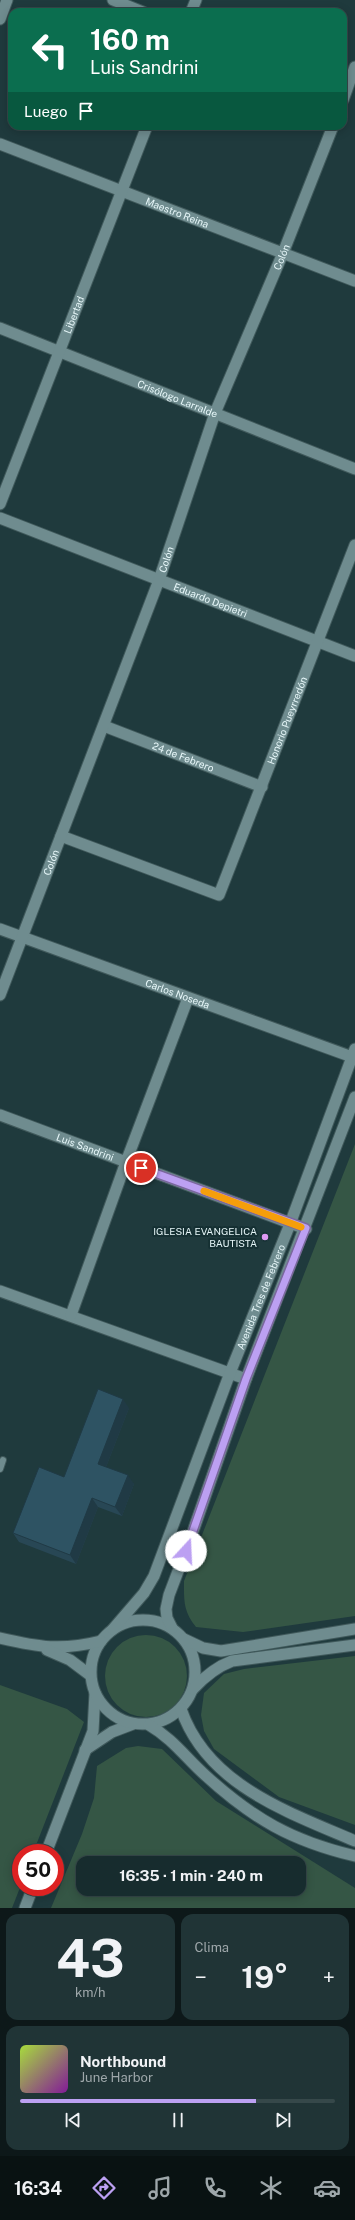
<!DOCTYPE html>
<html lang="es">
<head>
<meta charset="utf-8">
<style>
	:root { --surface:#172c2e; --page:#203436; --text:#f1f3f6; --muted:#9ea7aa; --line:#36484a; --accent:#bca0f2 }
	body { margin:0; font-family:"Public Sans",sans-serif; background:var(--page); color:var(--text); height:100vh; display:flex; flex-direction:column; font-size:15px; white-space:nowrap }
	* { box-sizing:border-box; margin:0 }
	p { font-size:13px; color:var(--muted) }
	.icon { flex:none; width:22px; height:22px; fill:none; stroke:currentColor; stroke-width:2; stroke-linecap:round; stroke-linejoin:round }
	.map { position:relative; height:1908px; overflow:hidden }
	.sheet { display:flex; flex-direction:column; gap:6px; padding:6px; background:#0d1819; flex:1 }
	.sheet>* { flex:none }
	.top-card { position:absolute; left:8px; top:8px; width:339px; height:122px; border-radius:12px; box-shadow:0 2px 10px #0003,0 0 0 1px var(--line); background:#0b6e4f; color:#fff; overflow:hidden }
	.speed { position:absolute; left:12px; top:1844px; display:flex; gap:8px; font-size:20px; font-weight:700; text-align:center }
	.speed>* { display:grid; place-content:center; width:52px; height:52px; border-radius:50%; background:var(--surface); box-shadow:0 2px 10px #0003,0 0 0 1px var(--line); line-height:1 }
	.speed .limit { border:6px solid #d22; background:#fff; color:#111 }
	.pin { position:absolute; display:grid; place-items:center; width:34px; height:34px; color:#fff; margin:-17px; border:2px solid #fff; border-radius:50%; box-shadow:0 1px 4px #0007 }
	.me { position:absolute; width:44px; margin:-22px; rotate:20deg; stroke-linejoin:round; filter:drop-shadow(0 0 3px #0008) }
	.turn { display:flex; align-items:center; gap:14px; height:84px; padding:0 16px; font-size:18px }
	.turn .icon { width:52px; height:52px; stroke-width:2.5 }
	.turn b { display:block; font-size:28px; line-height:34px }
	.then { display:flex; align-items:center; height:38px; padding:0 16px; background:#0003; gap:8px; font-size:15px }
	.big { font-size:30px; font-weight:700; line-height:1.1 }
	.sheet .widget { flex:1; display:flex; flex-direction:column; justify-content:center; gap:6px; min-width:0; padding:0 14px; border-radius:12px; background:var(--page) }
	.sheet .dial { align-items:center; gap:0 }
	.dial b { font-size:52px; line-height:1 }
	.song { display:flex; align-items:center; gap:12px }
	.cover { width:48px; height:48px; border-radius:6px; background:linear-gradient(135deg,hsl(80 70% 55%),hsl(290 70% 35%)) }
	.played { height:4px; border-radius:2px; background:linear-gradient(90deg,var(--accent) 75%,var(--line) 75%) }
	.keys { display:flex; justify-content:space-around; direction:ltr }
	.heat { display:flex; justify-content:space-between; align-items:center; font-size:22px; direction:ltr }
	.sheet .tiles { flex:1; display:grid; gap:6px; grid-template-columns:1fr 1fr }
	.widget:last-child { grid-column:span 2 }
	.trip { position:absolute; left:76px; top:1856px; width:230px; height:40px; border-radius:12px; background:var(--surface); box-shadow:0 2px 10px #0003,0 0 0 1px var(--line); font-weight:700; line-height:40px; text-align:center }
	.dock { display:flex; height:64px; justify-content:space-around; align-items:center; background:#091212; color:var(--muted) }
	.dock .icon { width:28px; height:28px }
	.dock .current { color:var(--accent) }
	.dock b { font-size:18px; color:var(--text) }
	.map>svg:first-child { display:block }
</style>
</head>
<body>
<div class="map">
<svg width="355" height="1908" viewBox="0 0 355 1908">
	<rect width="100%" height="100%" fill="#1f3a3d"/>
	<g fill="#355645" fill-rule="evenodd">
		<path d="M355 1144V1616L243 1632 196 1627C183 1611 184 1600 184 1581Z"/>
		<circle cx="146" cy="1676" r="41"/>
		<path d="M355 1656V1825L279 1797 214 1749 204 1731 201 1715 204 1693 224 1674 244 1669Z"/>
		<path d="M0 1685 67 1709 84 1722 33 1853H21V1885L12 1908H0Z"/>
		<path d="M138 1746 162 1749 216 1801 355 1888V1908H51L82 1834 94 1798 97 1766 126 1748ZM83 1863H299V1889H83Z"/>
	</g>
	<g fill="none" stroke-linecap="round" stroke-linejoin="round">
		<defs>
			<path id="service" d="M0 1469 3 1460"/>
			<g id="minor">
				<path d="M113 0 143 12"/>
				<path d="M191 12 196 0"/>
				<path d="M0 19 7 0"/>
				<path d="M343 100 355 67"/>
				<path id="s1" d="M0 144 355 281"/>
				<path id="s2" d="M0 328 355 469"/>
				<path id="s3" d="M0 504 147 126"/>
				<path id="s4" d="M0 518 355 656"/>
				<path id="s5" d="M104 726 262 787"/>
				<path id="s6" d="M61 836 219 895 355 545"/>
				<path id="s7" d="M0 929 355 1058"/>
				<path id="s8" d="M0 995 159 580 215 413 283 253 333 126"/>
				<path id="s9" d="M0 1115 306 1229"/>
				<path d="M0 1291 246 1379"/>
				<path d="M71 1315 126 1162 188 998"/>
				<path d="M85 1750 112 1732 133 1724"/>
				<path d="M46 1853 93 1731 95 1693"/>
				<path d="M25 1908 33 1887"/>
			</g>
			<g id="secondary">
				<circle cx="143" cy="1672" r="52"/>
				<path d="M172 1628 167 1618 166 1609 169 1595 191 1537 246 1379 355 1097"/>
				<path id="s10" d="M113 1629 144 1593 154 1576 230 1373 290 1224 355 1049"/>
				<path d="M0 1638C39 1647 61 1651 101 1641"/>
				<path d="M184 1639 203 1648 221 1651 355 1629"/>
				<path d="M47 1650 70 1660 90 1675"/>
				<path d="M193 1689C205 1676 216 1667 232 1661L355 1645"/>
				<path d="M181 1709C207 1785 288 1812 355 1841"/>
				<path d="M149 1725C173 1739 185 1757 205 1775 253 1819 292 1841 355 1856"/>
			</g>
		</defs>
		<use href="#service" stroke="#40595b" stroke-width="8"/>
		<use href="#minor" stroke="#40595b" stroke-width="13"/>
		<use href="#secondary" stroke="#40595b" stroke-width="13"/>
		<use href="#service" stroke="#6f8c8f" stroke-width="6"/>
		<use href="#minor" stroke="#6f8c8f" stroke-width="11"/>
		<use href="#secondary" stroke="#6f8c8f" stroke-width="11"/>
	</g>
	<path fill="#284755" d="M129 1408 106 1467 134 1484 122 1516 98 1507 76 1564 19 1542 13 1533 64 1477Z"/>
	<g fill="#203a45">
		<path d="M123 1399 129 1408 104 1472 98 1464Z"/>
		<path d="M128 1475 134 1484 122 1516 115 1507Z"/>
		<path d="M92 1498 98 1507 76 1564 70 1555Z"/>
	</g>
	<path fill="#2e5363" stroke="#203a45" d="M98 1389 123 1399 98 1464 128 1475 115 1507 92 1498 70 1555 13 1533 39 1467 64 1477Z"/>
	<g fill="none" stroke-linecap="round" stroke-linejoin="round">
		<defs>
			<path id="route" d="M141 1168 306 1228 246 1379 186 1551"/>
		</defs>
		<use href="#route" stroke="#7a689d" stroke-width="10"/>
		<use href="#route" stroke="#bca0f2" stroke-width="7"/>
		<path stroke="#f59e0b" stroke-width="7" d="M204 1191 301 1227"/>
	</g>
	<circle fill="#dd99f3" stroke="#153033" stroke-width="1.5" cx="265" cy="1237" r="4"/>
	<g text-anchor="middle" stroke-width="4" stroke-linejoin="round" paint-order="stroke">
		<g font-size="10" fill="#e7f7f9" stroke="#153033">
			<text dy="4" stroke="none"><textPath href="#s1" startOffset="190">Maestro Reina</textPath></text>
			<text dy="4" stroke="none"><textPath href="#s8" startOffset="790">Colón</textPath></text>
			<text dy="4" stroke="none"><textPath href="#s3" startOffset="203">Libertad</textPath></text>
			<text dy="4" stroke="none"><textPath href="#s2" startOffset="191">Crisólogo Larralde</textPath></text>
			<text dy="4" stroke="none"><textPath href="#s8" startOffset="466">Colón</textPath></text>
			<text dy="4" stroke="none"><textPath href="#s4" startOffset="226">Eduardo Depietri</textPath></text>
			<text dy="4" stroke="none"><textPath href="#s6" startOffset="356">Honorio Pueyrredón</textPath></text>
			<text dy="4" stroke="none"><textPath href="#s5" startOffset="85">24 de Febrero</textPath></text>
			<text dy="4" stroke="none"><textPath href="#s8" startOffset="142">Colón</textPath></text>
			<text dy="4" stroke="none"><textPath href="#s7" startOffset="189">Carlos Noseda</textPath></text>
			<text dy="4" stroke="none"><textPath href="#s9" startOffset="91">Luis Sandrini</textPath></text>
			<text dy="4" stroke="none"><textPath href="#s10" startOffset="366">Avenida Tres de Febrero</textPath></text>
		</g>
		<g font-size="10" fill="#e7f7f9" stroke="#153033" text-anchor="end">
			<text x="257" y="1235">IGLESIA EVANGELICA<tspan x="257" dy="12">BAUTISTA</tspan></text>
		</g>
	</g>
</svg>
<div class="speed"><div class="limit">50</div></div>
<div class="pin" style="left:141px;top:1168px;background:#d93025"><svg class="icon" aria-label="arrive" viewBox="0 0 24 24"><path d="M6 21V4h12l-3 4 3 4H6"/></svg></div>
<svg class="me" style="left:186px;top:1551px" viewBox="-20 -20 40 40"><circle r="19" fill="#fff"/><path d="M0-13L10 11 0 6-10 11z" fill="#bca0f2"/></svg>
<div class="trip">16:35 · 1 min · 240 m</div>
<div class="top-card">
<div class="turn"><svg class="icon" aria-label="left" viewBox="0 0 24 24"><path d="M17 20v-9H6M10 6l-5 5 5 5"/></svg><div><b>160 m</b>Luis Sandrini</div></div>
<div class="then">Luego<svg class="icon" aria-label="arrive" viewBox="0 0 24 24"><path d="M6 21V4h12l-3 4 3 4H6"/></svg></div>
</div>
</div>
<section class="sheet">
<div class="tiles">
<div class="widget dial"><b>43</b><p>km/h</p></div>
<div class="widget"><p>Clima</p>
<div class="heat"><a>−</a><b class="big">19°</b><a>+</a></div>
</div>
<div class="widget">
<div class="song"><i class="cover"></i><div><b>Northbound</b><p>June Harbor</p></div></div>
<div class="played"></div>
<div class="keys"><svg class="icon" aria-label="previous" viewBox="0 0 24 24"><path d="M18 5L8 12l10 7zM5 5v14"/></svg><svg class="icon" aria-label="pause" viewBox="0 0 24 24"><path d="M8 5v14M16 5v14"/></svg><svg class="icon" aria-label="next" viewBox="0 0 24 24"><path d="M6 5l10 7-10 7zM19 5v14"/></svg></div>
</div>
</div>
</section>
<nav class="dock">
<b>16:34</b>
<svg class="icon current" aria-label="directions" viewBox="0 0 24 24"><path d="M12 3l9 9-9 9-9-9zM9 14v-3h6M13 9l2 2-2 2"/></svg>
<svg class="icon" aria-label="music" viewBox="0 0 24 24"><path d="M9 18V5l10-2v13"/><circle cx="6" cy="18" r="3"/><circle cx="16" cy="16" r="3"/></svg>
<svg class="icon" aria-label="phone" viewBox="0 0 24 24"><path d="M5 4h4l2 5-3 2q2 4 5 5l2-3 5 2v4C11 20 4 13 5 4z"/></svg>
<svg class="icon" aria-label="climate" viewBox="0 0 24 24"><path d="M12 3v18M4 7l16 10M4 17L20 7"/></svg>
<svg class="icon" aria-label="car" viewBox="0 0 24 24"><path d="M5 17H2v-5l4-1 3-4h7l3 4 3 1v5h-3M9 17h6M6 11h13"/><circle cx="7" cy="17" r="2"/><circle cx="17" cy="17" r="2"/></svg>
</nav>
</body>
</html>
